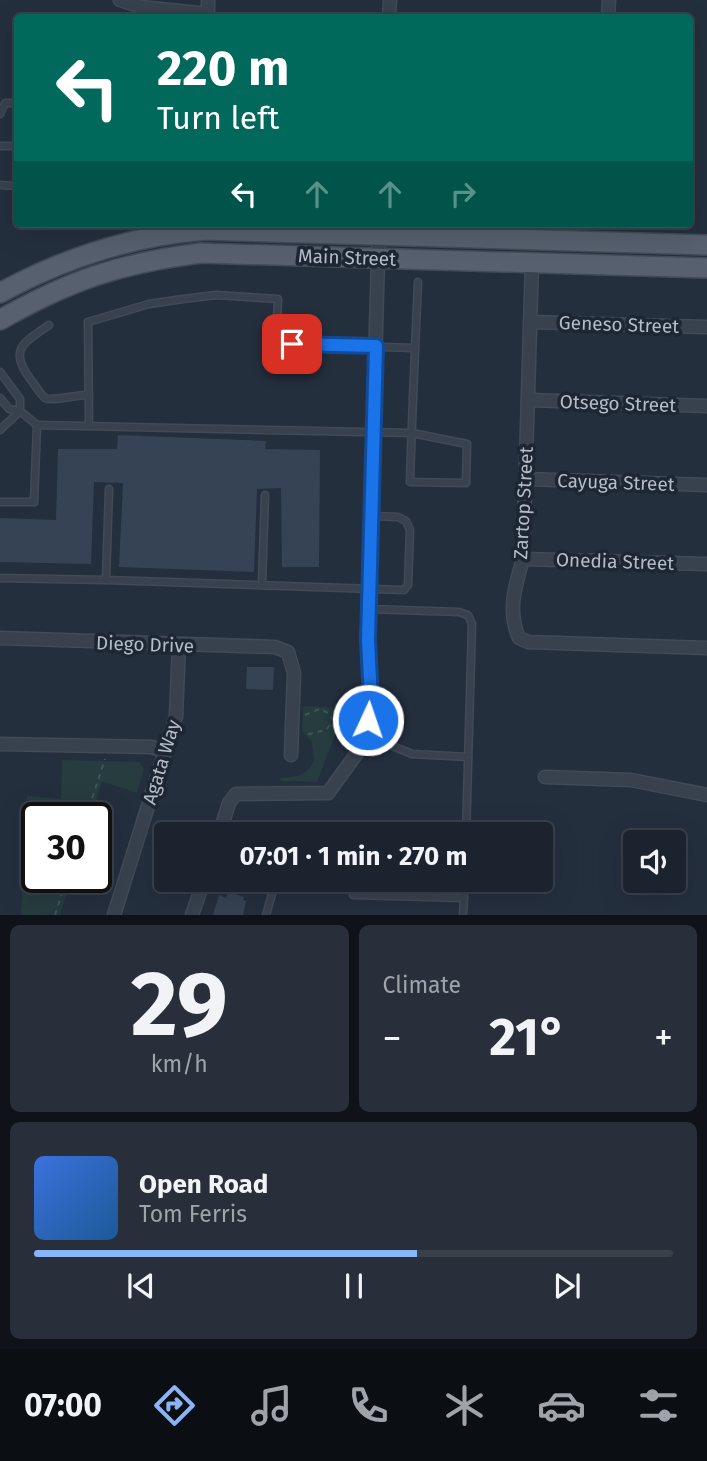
<!DOCTYPE html>
<html lang="en">
<head>
<meta charset="utf-8">
<style>
	:root { --surface:#1b232e; --page:#282f3a; --text:#f1f3f6; --muted:#a0a4aa; --line:#39404a; --accent:#8ab4f8 }
	body { margin:0; font-family:"Fira Sans",sans-serif; background:var(--page); color:var(--text); height:100vh; display:flex; flex-direction:column; font-size:26px; white-space:nowrap }
	* { box-sizing:border-box; margin:0 }
	p { font-size:23px; color:var(--muted) }
	.icon { flex:none; width:38px; height:38px; fill:none; stroke:currentColor; stroke-width:2; stroke-linecap:round; stroke-linejoin:round }
	.map { position:relative; height:915px; overflow:hidden }
	.details { display:flex; flex-direction:column; gap:10px; padding:10px; background:#0f1319; flex:1 }
	.details>* { flex:none }
	.banner { position:absolute; left:14px; top:14px; width:679px; height:214px; border-radius:7px; box-shadow:0 7px 28px #0002,0 0 0 2px var(--line); background:#00695c; color:#fff; overflow:hidden }
	.tools { position:absolute; left:623px; top:830px; display:grid; gap:14px }
	.tools a { display:grid; place-items:center; width:63px; height:63px; border-radius:7px; background:var(--surface); box-shadow:0 7px 28px #0002,0 0 0 2px var(--line); font-size:35px }
	.speed { position:absolute; left:21px; top:802px; display:flex; gap:14px; font-size:35px; font-weight:700; text-align:center }
	.speed>* { display:grid; place-content:center; width:91px; height:91px; border-radius:50%; background:var(--surface); box-shadow:0 7px 28px #0002,0 0 0 2px var(--line); line-height:1 }
	.speed .limit { border:4px solid #111; border-radius:10px; background:#fff; color:#111 }
	.pin { position:absolute; display:grid; place-items:center; width:60px; height:60px; color:#fff; margin:-30px; border-radius:14px; box-shadow:0 4px 10px #0006 }
	.me { position:absolute; width:77px; margin:-38px; rotate:3deg; stroke-linejoin:round; filter:drop-shadow(0 0 5px #0008) }
	.turn { display:flex; align-items:center; gap:24px; height:147px; padding:0 28px; font-size:32px }
	.turn .icon { width:91px; height:91px; stroke-width:2.5 }
	.turn b { display:block; font-size:49px; line-height:60px }
	.lanes { display:flex; align-items:center; height:66px; padding:0 28px; background:#0003; justify-content:center; gap:35px; direction:ltr }
	.lanes .off { opacity:.35 }
	.big { font-size:52px; font-weight:700; line-height:1.1 }
	.details .card { flex:1; display:flex; flex-direction:column; justify-content:center; gap:10px; min-width:0; padding:0 24px; border-radius:10px; background:var(--page) }
	.details .dial { align-items:center; gap:0 }
	.dial b { font-size:91px; line-height:1 }
	.song { display:flex; align-items:center; gap:21px }
	.cover { width:84px; height:84px; border-radius:10px; background:linear-gradient(135deg,hsl(220 70% 55%),hsl(210 70% 35%)) }
	.played { height:7px; border-radius:4px; background:linear-gradient(90deg,var(--accent) 60%,var(--line) 60%) }
	.keys { display:flex; justify-content:space-around; direction:ltr }
	.heat { display:flex; justify-content:space-between; align-items:center; font-size:38px; direction:ltr }
	.details .tiles { flex:1; display:grid; gap:10px; grid-template-columns:1fr 1fr }
	.card:last-child { grid-column:span 2 }
	.trip { position:absolute; left:154px; top:822px; width:399px; height:70px; border-radius:7px; background:var(--surface); box-shadow:0 7px 28px #0002,0 0 0 2px var(--line); font-weight:700; line-height:70px; text-align:center }
	.tabs { display:flex; height:112px; justify-content:space-around; align-items:center; background:#0b0e12; color:var(--muted) }
	.tabs .icon { width:49px; height:49px }
	.tabs .on { color:var(--accent) }
	.tabs b { font-size:32px; color:var(--text) }
	.map>svg:first-child { display:block }
</style>
</head>
<body>
<div class="map">
<svg width="707" height="915" viewBox="0 0 707 915">
	<rect width="100%" height="100%" fill="#242f3e"/>
	<g fill="#263c3f">
		<path d="M303 706 345 708 317 782 280 781 281 778C296 778 307 775 314 761L312 742 302 731Z"/>
		<path d="M62 760 139 762 144 769 137 793 102 781 91 817H37V877H72L60 915H21L27 796 61 799Z"/>
	</g>
	<g fill="#364354">
		<path d="M118 435 266 441 265 449 320 450 319 567H282L281 488 257 489 254 572 119 567 123 483 94 482 91 564 0 562V518L56 520 58 449H117Z"/>
		<path d="M247 667H274L273 690 246 689Z"/>
		<path d="M228 892 244 897 243 900 246 901 243 915H213L219 895 226 898Z"/>
	</g>
	<g fill="none" stroke-linecap="round" stroke-linejoin="round">
		<defs>
			<g id="service">
				<path d="M0 114 5 103H18"/>
				<path d="M0 146H18"/>
				<path d="M0 185 18 186"/>
				<path d="M49 325C23 343 8 350 31 380 35 385 40 394 45 398 53 402 77 394 89 395"/>
				<path d="M0 372 20 399V411L9 409 0 398"/>
				<path d="M37 425 412 433 467 444 466 483 410 482C412 415 415 349 418 282"/>
				<path d="M89 425 88 322 149 304 183 299 216 295 278 299 276 344 415 348"/>
				<path d="M0 430 20 411 37 425 34 502H0"/>
				<path d="M109 489 106 580 404 590 408 585 410 530 406 521 398 517 372 516"/>
				<path d="M0 578 106 580"/>
				<path d="M262 584 265 495"/>
				<path d="M368 609 459 612 468 615 472 624 466 835"/>
				<path d="M366 735 412 754 468 757"/>
				<path d="M353 895 464 898 463 915"/>
				<path d="M464 898V880"/>
				<path d="M266 915 276 880"/>
			</g>
			<g id="minor">
				<path d="M120 0 141 7 208 14V0"/>
				<path d="M389 18 390 0"/>
				<path d="M608 18 609 0"/>
				<path d="M532 262 523 559C515 586 507 611 519 638L528 642 707 648"/>
				<path d="M530 322 707 327"/>
				<path d="M528 400 707 406"/>
				<path d="M526 479 707 485"/>
				<path d="M523 559 707 564"/>
				<path d="M0 638 275 647 288 652 294 673 291 755"/>
				<path d="M0 744 152 747 165 752"/>
				<path d="M545 777 631 780 707 795"/>
				<path d="M219 835 229 803 236 794 328 793 365 742 371 700 367 640 379 224"/>
				<path d="M114 915 176 716 179 645"/>
				<path d="M192 915 204 880"/>
			</g>
			<g id="primary">
				<path d="M0 293C64 258 132 236 205 230L707 245"/>
				<path d="M0 320C70 280 121 263 201 253L707 268"/>
			</g>
		</defs>
		<use href="#service" stroke="#414a57" stroke-width="9"/>
		<use href="#minor" stroke="#414a57" stroke-width="15"/>
		<use href="#primary" stroke="#414a57" stroke-width="22"/>
		<g stroke="#3f5557" stroke-width="2" stroke-dasharray="5 5" stroke-linecap="butt">
			<path d="M305 715 320 709 330 714 333 721 326 730 305 735"/>
			<path d="M86 817 105 759"/>
			<path d="M55 915 67 877"/>
		</g>
		<use href="#service" stroke="#38414e" stroke-width="6"/>
		<use href="#minor" stroke="#38414e" stroke-width="12"/>
		<use href="#primary" stroke="#56606e" stroke-width="19"/>
	</g>
	<g fill="none" stroke-linecap="round" stroke-linejoin="round">
		<defs>
			<path id="route" d="M292 344 376 346 368 640 371 700 368 720"/>
		</defs>
		<use href="#route" stroke="#114b97" stroke-width="18"/>
		<use href="#route" stroke="#1a73e8" stroke-width="12"/>
	</g>
	<g text-anchor="middle" stroke-width="7" stroke-linejoin="round" paint-order="stroke">
		<g font-size="19" fill="#b4bcc9" stroke="#1d2633">
			<text transform="translate(347 257) rotate(2)" y="7">Main Street</text>
			<text transform="translate(619 324) rotate(2)" y="7">Geneso Street</text>
			<text transform="translate(618 403) rotate(2)" y="7">Otsego Street</text>
			<text transform="translate(616 482) rotate(2)" y="7">Cayuga Street</text>
			<text transform="translate(523 503) rotate(-87)" y="7">Zartop Street</text>
			<text transform="translate(615 561) rotate(2)" y="7">Onedia Street</text>
			<text transform="translate(145 644) rotate(2)" y="7">Diego Drive</text>
			<text transform="translate(161 762) rotate(-73)" y="7">Agata Way</text>
		</g>
	</g>
</svg>
<div class="tools">
<a><svg class="icon" aria-label="sound" viewBox="0 0 24 24"><path d="M4 9h4l5-4v14l-5-4H4zM17 9q2 3 0 6"/></svg></a>
</div>
<div class="speed"><div class="limit">30</div></div>
<div class="pin" style="left:292px;top:344px;background:#d93025"><svg class="icon" aria-label="arrive" viewBox="0 0 24 24"><path d="M6 21V4h12l-3 4 3 4H6"/></svg></div>
<svg class="me" style="left:368px;top:720px" viewBox="-20 -20 40 40"><circle r="17" fill="#1a73e8" stroke="#fff" stroke-width="3"/><path d="M0-11L8 9 0 5-8 9z" fill="#fff"/></svg>
<div class="trip">07:01 · 1 min · 270 m</div>
<div class="banner">
<div class="turn"><svg class="icon" aria-label="left" viewBox="0 0 24 24"><path d="M17 20v-9H6M10 6l-5 5 5 5"/></svg><div><b>220 m</b>Turn left</div></div>
<div class="lanes"><svg class="icon" aria-label="left" viewBox="0 0 24 24"><path d="M17 20v-9H6M10 6l-5 5 5 5"/></svg><svg class="icon off" aria-label="ahead" viewBox="0 0 24 24"><path d="M12 20V5M6 11l6-6 6 6"/></svg><svg class="icon off" aria-label="ahead" viewBox="0 0 24 24"><path d="M12 20V5M6 11l6-6 6 6"/></svg><svg class="icon off" aria-label="right" viewBox="0 0 24 24"><path d="M7 20v-9h11M14 6l5 5-5 5"/></svg></div>
</div>
</div>
<section class="details">
<div class="tiles">
<div class="card dial"><b>29</b><p>km/h</p></div>
<div class="card"><p>Climate</p>
<div class="heat"><a>−</a><b class="big">21°</b><a>+</a></div>
</div>
<div class="card">
<div class="song"><i class="cover"></i><div><b>Open Road</b><p>Tom Ferris</p></div></div>
<div class="played"></div>
<div class="keys"><svg class="icon" aria-label="previous" viewBox="0 0 24 24"><path d="M18 5L8 12l10 7zM5 5v14"/></svg><svg class="icon" aria-label="pause" viewBox="0 0 24 24"><path d="M8 5v14M16 5v14"/></svg><svg class="icon" aria-label="next" viewBox="0 0 24 24"><path d="M6 5l10 7-10 7zM19 5v14"/></svg></div>
</div>
</div>
</section>
<nav class="tabs">
<b>07:00</b>
<svg class="icon on" aria-label="directions" viewBox="0 0 24 24"><path d="M12 3l9 9-9 9-9-9zM9 14v-3h6M13 9l2 2-2 2"/></svg>
<svg class="icon" aria-label="music" viewBox="0 0 24 24"><path d="M9 18V5l10-2v13"/><circle cx="6" cy="18" r="3"/><circle cx="16" cy="16" r="3"/></svg>
<svg class="icon" aria-label="phone" viewBox="0 0 24 24"><path d="M5 4h4l2 5-3 2q2 4 5 5l2-3 5 2v4C11 20 4 13 5 4z"/></svg>
<svg class="icon" aria-label="climate" viewBox="0 0 24 24"><path d="M12 3v18M4 7l16 10M4 17L20 7"/></svg>
<svg class="icon" aria-label="car" viewBox="0 0 24 24"><path d="M5 17H2v-5l4-1 3-4h7l3 4 3 1v5h-3M9 17h6M6 11h13"/><circle cx="7" cy="17" r="2"/><circle cx="17" cy="17" r="2"/></svg>
<svg class="icon" aria-label="filters" viewBox="0 0 24 24"><path d="M4 7h16M4 17h16"/><circle cx="9" cy="7" r="2"/><circle cx="15" cy="17" r="2"/></svg>
</nav>
</body>
</html>
